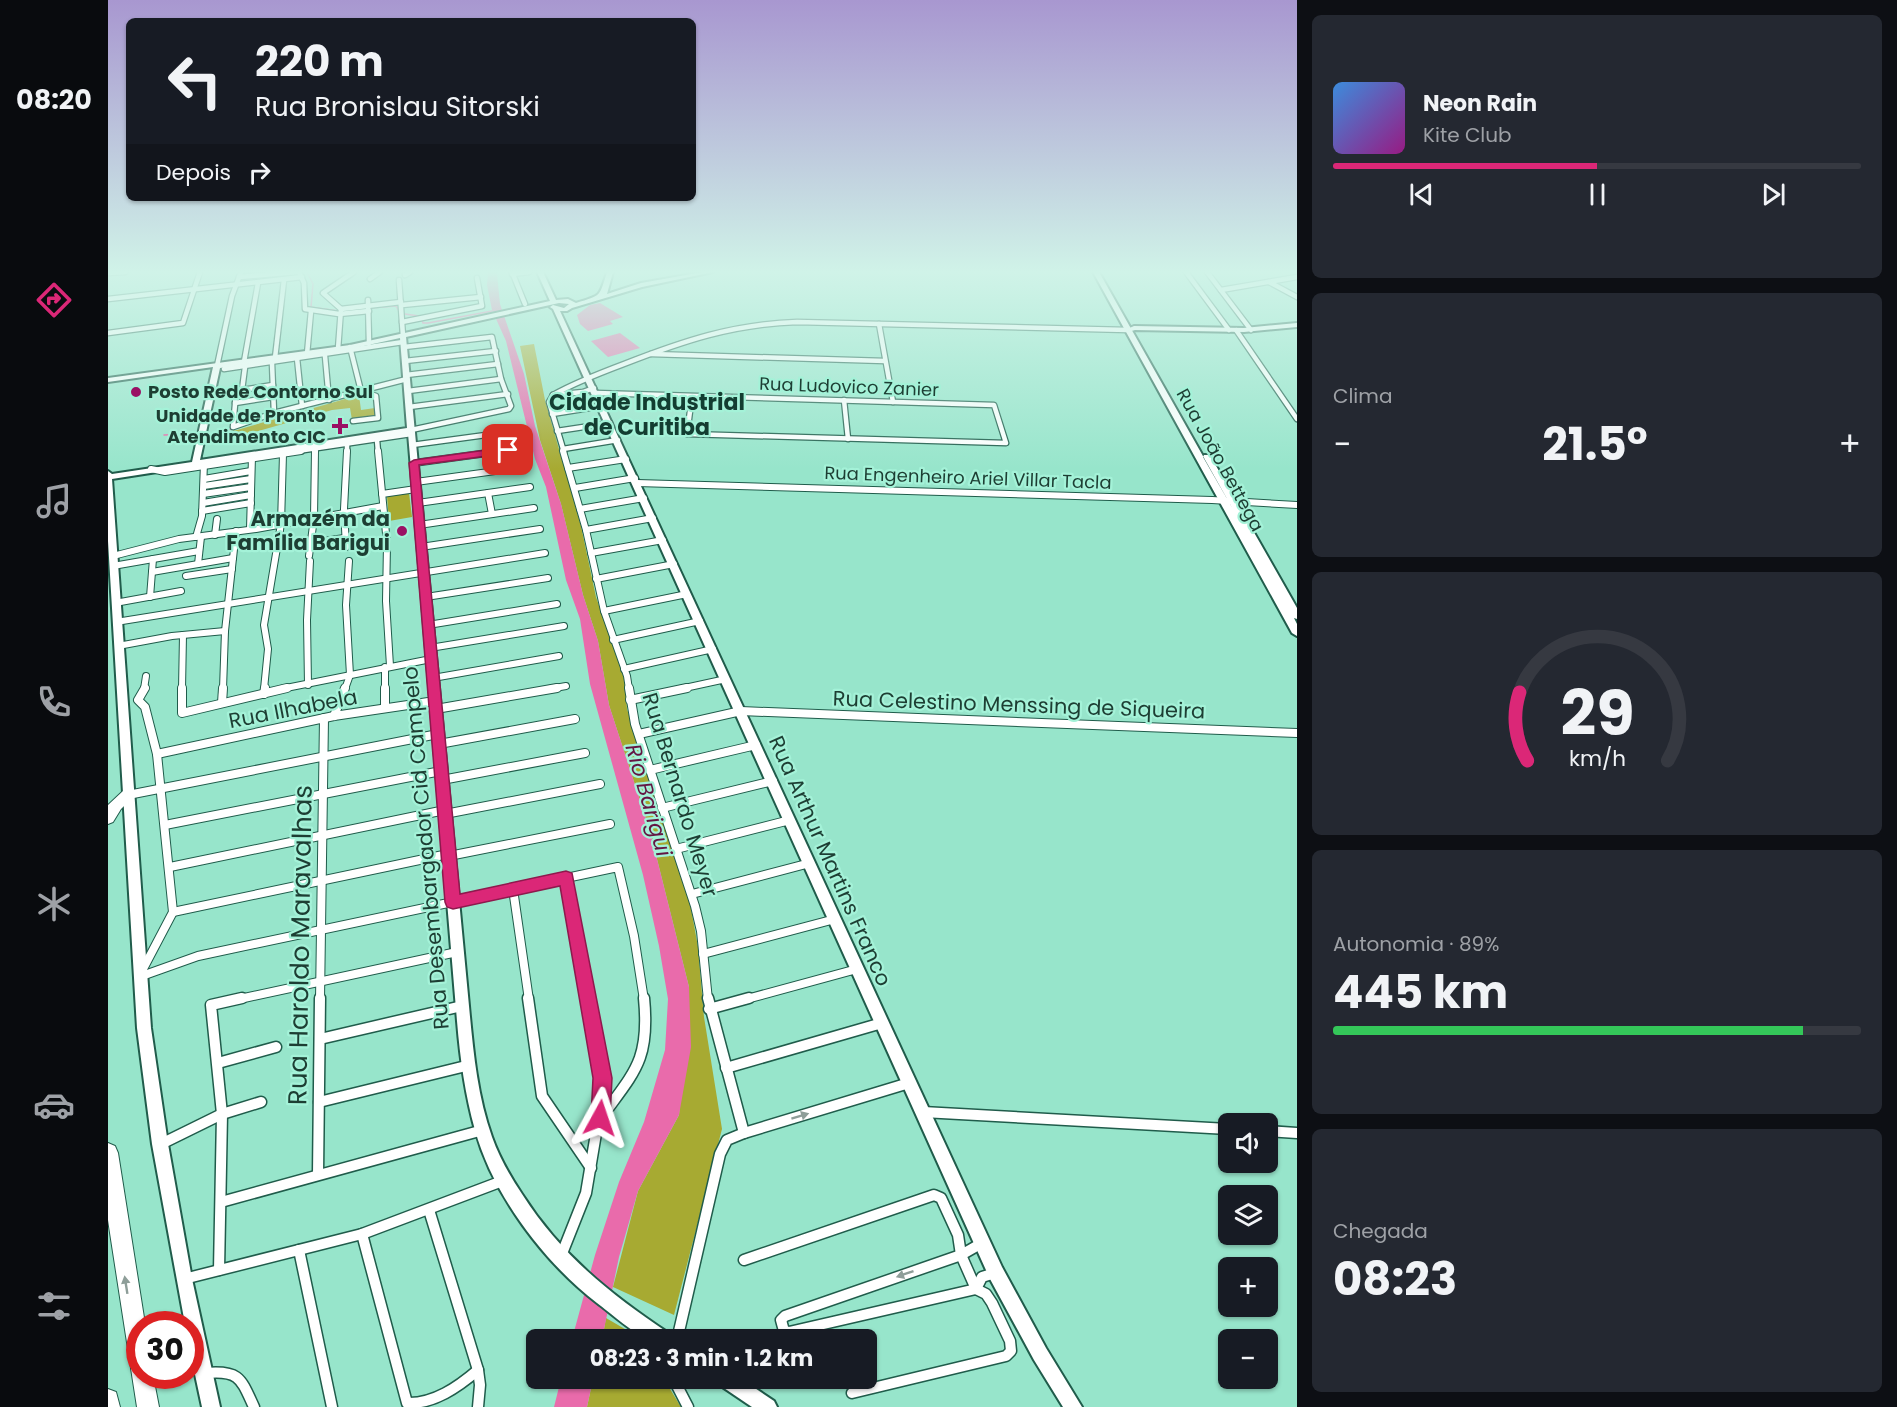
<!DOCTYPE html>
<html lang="pt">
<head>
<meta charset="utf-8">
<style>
	:root { --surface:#171b24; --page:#242831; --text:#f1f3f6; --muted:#9ea1a6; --line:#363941; --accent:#db2777 }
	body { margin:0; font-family:Poppins,sans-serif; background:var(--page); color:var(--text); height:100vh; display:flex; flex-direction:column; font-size:22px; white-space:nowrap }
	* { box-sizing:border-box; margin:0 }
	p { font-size:20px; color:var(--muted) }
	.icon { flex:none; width:33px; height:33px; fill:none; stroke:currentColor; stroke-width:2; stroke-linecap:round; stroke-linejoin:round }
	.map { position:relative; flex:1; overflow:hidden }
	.panel { display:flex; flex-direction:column; gap:15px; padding:15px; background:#0d0f14; width:600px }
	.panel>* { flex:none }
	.hud { position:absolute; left:18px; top:18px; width:570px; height:183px; border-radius:9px; box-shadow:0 2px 4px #0004; background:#171b24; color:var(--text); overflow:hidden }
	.tools { position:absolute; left:1110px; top:1113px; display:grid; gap:12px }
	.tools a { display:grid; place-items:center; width:60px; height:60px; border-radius:9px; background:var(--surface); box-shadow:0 2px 4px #0004; font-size:30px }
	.speed { position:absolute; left:18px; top:1311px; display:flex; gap:12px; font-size:30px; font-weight:700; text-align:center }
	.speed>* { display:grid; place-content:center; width:78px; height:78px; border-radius:50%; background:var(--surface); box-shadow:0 2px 4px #0004; line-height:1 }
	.speed .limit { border:9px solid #d22; background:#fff; color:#111 }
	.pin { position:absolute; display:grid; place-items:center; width:51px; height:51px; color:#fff; margin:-26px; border-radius:12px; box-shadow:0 3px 9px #0006 }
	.me { position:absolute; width:66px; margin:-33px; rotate:5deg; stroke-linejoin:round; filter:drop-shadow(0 0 4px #0008) }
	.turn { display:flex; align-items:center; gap:21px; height:126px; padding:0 30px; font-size:27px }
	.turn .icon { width:78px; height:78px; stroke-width:2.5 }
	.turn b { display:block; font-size:42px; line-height:51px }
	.then { display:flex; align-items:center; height:57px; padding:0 30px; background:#0003; gap:12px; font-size:22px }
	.big { font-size:45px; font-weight:700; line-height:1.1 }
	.panel .tile { flex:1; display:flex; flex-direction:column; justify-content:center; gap:9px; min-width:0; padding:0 21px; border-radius:9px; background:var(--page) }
	.panel .dial { align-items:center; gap:0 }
	.dial svg { height:156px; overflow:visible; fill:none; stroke:var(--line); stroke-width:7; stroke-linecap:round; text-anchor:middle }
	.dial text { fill:var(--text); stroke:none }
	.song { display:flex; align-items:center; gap:18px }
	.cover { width:72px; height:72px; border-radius:9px; background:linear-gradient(135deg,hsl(210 70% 55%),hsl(310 70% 35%)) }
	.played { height:6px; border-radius:3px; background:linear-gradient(90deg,var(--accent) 50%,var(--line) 50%) }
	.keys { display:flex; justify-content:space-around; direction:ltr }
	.heat { display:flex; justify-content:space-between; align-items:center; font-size:33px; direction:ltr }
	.charge { height:9px; border-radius:4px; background:linear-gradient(90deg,#34c759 89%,var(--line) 0) }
	.trip { position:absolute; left:418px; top:1329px; width:351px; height:60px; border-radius:9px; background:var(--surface); box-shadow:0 2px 4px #0004; font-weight:700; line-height:60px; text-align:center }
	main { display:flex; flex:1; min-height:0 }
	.tabs { display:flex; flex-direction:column; width:108px; justify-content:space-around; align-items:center; background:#090b0e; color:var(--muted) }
	.tabs .icon { width:42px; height:42px }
	.tabs .active { color:var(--accent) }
	.tabs b { font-size:27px; color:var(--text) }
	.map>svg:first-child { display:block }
</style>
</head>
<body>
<main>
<nav class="tabs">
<b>08:20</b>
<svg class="icon active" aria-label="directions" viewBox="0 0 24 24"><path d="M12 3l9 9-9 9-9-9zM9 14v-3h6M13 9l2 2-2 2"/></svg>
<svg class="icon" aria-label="music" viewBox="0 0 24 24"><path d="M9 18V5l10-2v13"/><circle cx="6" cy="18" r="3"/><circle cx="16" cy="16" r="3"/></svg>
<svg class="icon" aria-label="phone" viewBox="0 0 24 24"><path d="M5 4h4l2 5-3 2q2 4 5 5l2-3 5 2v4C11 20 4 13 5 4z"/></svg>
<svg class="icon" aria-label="climate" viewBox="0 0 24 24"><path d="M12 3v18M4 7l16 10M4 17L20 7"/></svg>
<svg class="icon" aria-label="car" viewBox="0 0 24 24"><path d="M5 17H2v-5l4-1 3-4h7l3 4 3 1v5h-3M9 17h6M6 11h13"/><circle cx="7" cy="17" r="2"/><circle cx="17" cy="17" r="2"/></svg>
<svg class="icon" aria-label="filters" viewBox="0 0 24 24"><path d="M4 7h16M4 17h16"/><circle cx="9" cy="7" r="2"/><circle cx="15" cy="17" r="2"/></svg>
</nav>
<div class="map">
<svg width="1189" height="1407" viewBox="0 0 1189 1407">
	<rect width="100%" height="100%" fill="#97e5cb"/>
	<g fill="#a7aa32">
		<path d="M426 344 437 400 473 526 488 597 517 681 519 709 580 892 590 947 596 1017 614 1129 566 1315 505 1287 530 1191 571 1115 581 987 542 831 501 705 490 641 475 595 453 504 432 440 412 346Z"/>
		<path d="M251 395 253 410 267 408V417L244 420 242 408 224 410 140 434 96 441 97 435 129 430Z"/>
		<path d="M301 493 304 517 281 521 279 496Z"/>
		<path d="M498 1318 534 1339 494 1340Z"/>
		<path d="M485 1379H556L573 1407H479Z"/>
	</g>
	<g fill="#e96bab">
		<path d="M380 272H388L389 274 392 304 416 374 427 426 453 504 475 595 490 641 501 705 542 831 581 987 583 1047 571 1115 530 1191 511 1257 494 1339H464L487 1255 511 1182 536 1122 557 1050 560 999 551 946 535 875 482 684 472 619 458 580 438 487 427 459 398 341 384 310 379 285Z"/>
		<path d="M492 303 515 317 502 321 505 324 480 331 472 324 469 315 482 305Z"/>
		<path d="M512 333 532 348 500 357 483 341Z"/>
		<path d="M453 1379H485L479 1407H446Z"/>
	</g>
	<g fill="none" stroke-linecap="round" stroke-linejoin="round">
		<g stroke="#e96bab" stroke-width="1.5">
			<path d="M199 272 205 284 203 307 231 311"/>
			<path d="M262 308 288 306 291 311"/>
			<path d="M297 314 311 316"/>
			<path d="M314 320 315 323H320L384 311"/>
			<path d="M148 421 183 413"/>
			<path d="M104 434 124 429"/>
			<path d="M56 435 90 434"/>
		</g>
		<defs>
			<g id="street-far3">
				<path d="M191 272 196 283 197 309 231 314 261 311"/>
				<path d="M404 272 417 304"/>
				<path d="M1078 272 1121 330"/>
				<path d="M1099 272 1143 330"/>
				<path d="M0 273 17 272"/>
				<path d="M404 274 421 272"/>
				<path d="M297 275 302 272"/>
				<path d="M131 277 188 272"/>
				<path d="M262 279 272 272"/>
				<path d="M291 280 295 336"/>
				<path d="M1161 282 1189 297"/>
				<path d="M1113 290 1189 277"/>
				<path d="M0 299 194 277"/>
				<path d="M260 300 261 343"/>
				<path d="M294 305 373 297"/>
				<path d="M233 309 293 302"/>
				<path d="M294 322 374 306 369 278"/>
				<path d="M771 324 785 402"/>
				<path d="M1128 330 1189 419"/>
				<path d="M0 333 75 323 92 272"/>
				<path d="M242 347 253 391 268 396 270 418 245 421"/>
				<path d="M296 347 384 337 393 379 403 406 401 409 303 430"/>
				<path d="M230 349 233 309 215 293 246 272"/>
				<path d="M199 354 203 311"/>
				<path d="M543 354 777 361"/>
				<path d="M217 356 221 400"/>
				<path d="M167 358 176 280"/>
				<path d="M189 358 194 406"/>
				<path d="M297 361 388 351"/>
				<path d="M136 362 150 283"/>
				<path d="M164 363 166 413"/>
				<path d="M109 366 124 296 133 272"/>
				<path d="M137 367 134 390 128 393 125 427 166 413 299 379"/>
				<path d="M116 369 295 342"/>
				<path d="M298 375 390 364"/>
				<path d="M134 390 165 385"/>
				<path d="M300 391 393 379"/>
				<path d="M488 393 886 405 898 443 579 434 584 396"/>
				<path d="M445 395 441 402 456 452"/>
				<path d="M445 395C468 382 492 373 516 364 575 341 625 324 689 322L1020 330"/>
				<path d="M445 395 475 392 486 388"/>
				<path d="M736 400 740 439"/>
				<path d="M127 403 165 397"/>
				<path d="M301 407 400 394"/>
				<path d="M444 414 494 406"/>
				<path d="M449 431 502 423"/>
				<path d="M396 432 400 450"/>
				<path d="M269 440 270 452"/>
				<path d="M304 445 400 432"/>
				<path d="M455 449 510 440"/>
				<path d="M183 452 303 434"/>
				<path d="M207 452V449"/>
				<path d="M239 452V442"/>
				<path d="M383 452 409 449"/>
			</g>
			<g id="street-far2">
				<path d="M270 451 279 544 278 601 282 666"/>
				<path d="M455 451 478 530 496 611 519 676 521 689"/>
				<path d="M306 463 394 451"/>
				<path d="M460 468 518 459"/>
				<path d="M43 469 57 472 193 451"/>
				<path d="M96 479 143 471"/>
				<path d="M308 482 417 467"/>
				<path d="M529 483 1104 500 1189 505"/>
				<path d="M96 486 143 479"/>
				<path d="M467 488 527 478"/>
				<path d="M380 493 384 514"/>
				<path d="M95 494 143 487"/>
				<path d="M274 494 308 489"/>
				<path d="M95 503 143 495"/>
				<path d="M310 503 422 487"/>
				<path d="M472 509 536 498"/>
				<path d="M94 511 143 503"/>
				<path d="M311 525 426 508"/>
				<path d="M142 529 144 456"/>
				<path d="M478 530 545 518"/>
				<path d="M107 535 109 519"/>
				<path d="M88 537 94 516 96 463"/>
				<path d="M203 543 236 538"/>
				<path d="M238 547 236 509 239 451"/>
				<path d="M313 547 432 529"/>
				<path d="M483 553 555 540"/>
				<path d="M5 556 71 539 148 529 275 506"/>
				<path d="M201 556 206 518 207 451"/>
				<path d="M90 564 93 537"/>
				<path d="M5 566 91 551"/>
				<path d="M44 572 125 558"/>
				<path d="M78 576 124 569"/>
				<path d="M488 579 566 564"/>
				<path d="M42 597 45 559"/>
				<path d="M318 597 440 578"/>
				<path d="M7 603 73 591"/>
				<path d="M496 611 579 594"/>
				<path d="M8 622 437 553"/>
				<path d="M320 625 449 604"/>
				<path d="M505 640 592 621"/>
				<path d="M10 646 64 636 117 631"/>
				<path d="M322 648 456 626"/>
				<path d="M277 667V689"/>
				<path d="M516 669 605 649"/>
				<path d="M325 678 451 656"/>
				<path d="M200 685 199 620 202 561"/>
				<path d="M36 689 38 676"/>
				<path d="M74 689 75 635"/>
				<path d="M115 689 117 631 128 531"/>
				<path d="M156 689 160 649 156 625 173 524 175 454"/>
				<path d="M173 689 323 659"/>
				<path d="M237 689 242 675 238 605 241 561"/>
				<path d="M441 689 458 686"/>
				<path d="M572 689 618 679"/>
			</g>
			<g id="street-far1">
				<path d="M74 688V713L179 688"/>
				<path d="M277 688V708"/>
				<path d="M521 688 527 724 587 906 593 931 600 1000"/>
				<path d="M156 694 157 688"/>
				<path d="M522 700 579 688"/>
				<path d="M114 703 115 688"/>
				<path d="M328 709 449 688"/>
				<path d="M226 716 237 688"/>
				<path d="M531 734 633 711 1189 733"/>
				<path d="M331 744 467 719"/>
				<path d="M49 754 226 716 327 701"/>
				<path d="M542 770 648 745"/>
				<path d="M334 780 477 753"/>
				<path d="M20 795 330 734"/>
				<path d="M554 808 665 781"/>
				<path d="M337 814 492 784"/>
				<path d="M57 825 333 771"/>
				<path d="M568 849 682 820"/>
				<path d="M341 856 502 824"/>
				<path d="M62 867 337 810"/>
				<path d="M458 878 481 1000"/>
				<path d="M405 889 421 1000"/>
				<path d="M584 894 702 863"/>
				<path d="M65 912 340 854"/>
				<path d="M595 954 727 919"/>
				<path d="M35 969 65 912 49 754 37 707 30 700 37 688"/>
				<path d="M31 977 90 956 510 867 526 936 536 1000"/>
				<path d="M127 1000 349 952"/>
				<path d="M212 1000 216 718"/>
				<path d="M635 1000 749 969"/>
			</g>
			<g id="street">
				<path d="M420 998 434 1096 483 1168"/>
				<path d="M601 1009 641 998"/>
				<path d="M212 1039 354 1006"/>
				<path d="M110 1063 168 1047"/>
				<path d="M618 1068 774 1023"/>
				<path d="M211 1102 362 1065"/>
				<path d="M815 1112 1120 1129"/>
				<path d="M493 1118C527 1071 542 1060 536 998"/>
				<path d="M1160 1131 1189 1133"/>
				<path d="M636 1133 801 1083"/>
				<path d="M53 1144 114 1114 153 1102"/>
				<path d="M210 1174 212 998"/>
				<path d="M113 1202 375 1130"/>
				<path d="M321 1210 370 1370 372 1385 370 1407"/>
				<path d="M254 1234 299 1403C326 1404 350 1387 370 1370"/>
				<path d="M191 1250 224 1407"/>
				<path d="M453 1256 478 1193 495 1092V1078L480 998"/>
				<path d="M636 1260 826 1195 833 1198 850 1235 853 1255 868 1289 878 1294 884 1303 902 1341 903 1351 898 1356 744 1393"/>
				<path d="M111 1270 114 1114 103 1005 134 998"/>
				<path d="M76 1279 254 1234 397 1180"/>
				<path d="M868 1289 681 1332 676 1331 673 1320 677 1316 853 1255 874 1243"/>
				<path d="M868 1289 874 1277 887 1273"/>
				<path d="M569 1340 612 1154 619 1140 636 1133 600 998"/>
				<path d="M98 1373C132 1370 133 1379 146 1407"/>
				<path d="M565 1378 580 1407"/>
			</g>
			<g id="secondary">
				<path d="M429 272H435L448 300 460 299 468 303C494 295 491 297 499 272H505L499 294 533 283 595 272H605L534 287 464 308 459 311H452L894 1267 938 1348 974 1407H955L926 1360 882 1279 445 309 442 307 445 305 456 308 461 304 451 303 298 337 361 1006C365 1049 369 1095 384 1137 391 1157 402 1176 414 1194 453 1255 502 1294 562 1334L564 1340C557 1340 548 1341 541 1340 530 1337 500 1311 489 1303 436 1262 385 1195 367 1130 357 1094 352 1058 349 1021L300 433 4 479 43 1028 60 1144 84 1279 112 1407H94L82 1351V1324H77L44 1144 29 1028 0 541V471L4 474 84 462 105 367 0 382V378L242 345 442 301ZM292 338 299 428 92 460 112 368 242 349Z"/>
				<path d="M1189 323V327L1136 332 1027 330 1020 332 1017 330 1026 326 1136 328Z"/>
				<path d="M607 1378H632L666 1401 669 1407H644L610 1384Z"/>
			</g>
			<path id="primary" d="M985 272H991L1126 511 1095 457 1096 455H1102L1103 457 1189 608V619L1186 618 1189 624V636L1184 633Z"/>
			<g id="highway">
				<path d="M20 789 25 791 27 795 13 809 5 822 0 824V805L15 791Z"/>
				<path d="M0 1143 7 1146 10 1153 37 1324H32V1376H45L51 1407H29L0 1220Z"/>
				<path d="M0 1389 8 1392 12 1407H0Z"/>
			</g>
		</defs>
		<use href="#street-far3" stroke="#205c4b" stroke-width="7"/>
		<use href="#street-far2" stroke="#205c4b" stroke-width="8"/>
		<use href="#street-far1" stroke="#205c4b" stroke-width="10"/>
		<use href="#street" stroke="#205c4b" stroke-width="13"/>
		<use href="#secondary" stroke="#205c4b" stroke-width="4"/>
		<use href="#primary" stroke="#205c4b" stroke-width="4"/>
		<use href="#highway" stroke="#205c4b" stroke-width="2"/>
		<use href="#street-far3" stroke="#fff" stroke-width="4.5"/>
		<use href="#street-far2" stroke="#fff" stroke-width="6"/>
		<use href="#street-far1" stroke="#fff" stroke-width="8"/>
		<use href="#street" stroke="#fff" stroke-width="10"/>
		<use href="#secondary" fill="#fff" fill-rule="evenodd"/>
		<use href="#primary" fill="#fff" fill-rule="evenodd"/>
		<use href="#highway" fill="#fff" fill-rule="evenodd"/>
	</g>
	<defs><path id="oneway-solid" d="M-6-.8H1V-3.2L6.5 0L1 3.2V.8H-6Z" transform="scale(1.5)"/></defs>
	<g fill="#8e9e99">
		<use href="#oneway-solid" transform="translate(692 1116) rotate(-17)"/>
		<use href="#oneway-solid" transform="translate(797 1274) rotate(161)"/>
		<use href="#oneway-solid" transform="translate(18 1285) rotate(-99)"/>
	</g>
	<linearGradient id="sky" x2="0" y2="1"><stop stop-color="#a897d0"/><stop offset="0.58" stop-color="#d0f3e8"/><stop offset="1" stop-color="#d0f3e8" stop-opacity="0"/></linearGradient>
	<rect width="1189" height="469" fill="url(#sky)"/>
	<path fill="#db2777" stroke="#8e194d" stroke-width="1.5" d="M400 447 405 450 403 453 311 465 352 894 458 871 464 873 504 1078 502 1118 499 1124 492 1127 486 1124 483 1118 485 1078 452 886 345 909 339 907 337 902 301 463 306 460Z"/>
	<g fill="#9a1164" stroke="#a4f2d8" stroke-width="2">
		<circle cx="28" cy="392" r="6"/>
		<path d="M229 417h6v6h6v6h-6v6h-6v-6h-6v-6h6z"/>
		<circle cx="294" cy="531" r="6"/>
	</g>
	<g text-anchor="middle" stroke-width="4.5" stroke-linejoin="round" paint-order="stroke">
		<g font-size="18" fill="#1d3e33" stroke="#a4f2d8">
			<text transform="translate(741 387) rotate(2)" y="6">Rua Ludovico Zanier</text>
			<text transform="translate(1112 460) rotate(61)" y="6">Rua João Bettega</text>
			<text transform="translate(860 478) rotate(2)" y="6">Rua Engenheiro Ariel Villar Tacla</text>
		</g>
		<g font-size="18" font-weight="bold" fill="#1d3e33" stroke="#a4f2d8" text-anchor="start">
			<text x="40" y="398">Posto Rede Contorno Sul</text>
			<text x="218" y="422" text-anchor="end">Unidade de Pronto<tspan x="218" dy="21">Atendimento CIC</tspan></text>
		</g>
		<g font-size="21" font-weight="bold" fill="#1d3e33" stroke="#a4f2d8" text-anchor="end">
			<text x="282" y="526">Armazém da<tspan x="282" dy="24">Família Barigui</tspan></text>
		</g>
		<g font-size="21" fill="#1d3e33" stroke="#a4f2d8">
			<text transform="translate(911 705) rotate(2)" y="7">Rua Celestino Menssing de Siqueira</text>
			<text transform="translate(185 709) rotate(-11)" y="7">Rua Ilhabela</text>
			<text transform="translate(572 795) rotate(73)" y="7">Rua Bernardo Meyer</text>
			<text transform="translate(318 848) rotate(-95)" y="7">Rua Desembargador Cid Campelo</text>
			<text transform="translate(722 861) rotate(66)" y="7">Rua Arthur Martins Franco</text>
		</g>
		<g font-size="22" font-weight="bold" fill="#133d31" stroke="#a4f2d8">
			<text x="539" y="410">Cidade Industrial<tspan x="539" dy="25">de Curitiba</tspan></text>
		</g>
		<g font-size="22" font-style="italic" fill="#641642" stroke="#a4f2d8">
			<text transform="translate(541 800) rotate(74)" y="8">Rio Barigui</text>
		</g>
		<g font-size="26" fill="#1d3e33" stroke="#a4f2d8">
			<text transform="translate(192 945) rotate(-89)" y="9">Rua Haroldo Maravalhas</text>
		</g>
	</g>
</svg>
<div class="tools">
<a><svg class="icon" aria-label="sound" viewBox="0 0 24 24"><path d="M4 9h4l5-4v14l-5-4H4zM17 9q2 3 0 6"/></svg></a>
<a><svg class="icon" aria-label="layers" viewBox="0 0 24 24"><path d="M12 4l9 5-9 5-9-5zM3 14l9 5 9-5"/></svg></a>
<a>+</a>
<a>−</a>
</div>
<div class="speed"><div class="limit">30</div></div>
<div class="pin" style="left:400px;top:450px;background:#d93025"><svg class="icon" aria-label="arrive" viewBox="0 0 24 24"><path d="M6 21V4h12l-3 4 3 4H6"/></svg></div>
<svg class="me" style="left:492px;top:1118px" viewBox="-20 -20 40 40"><path d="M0-17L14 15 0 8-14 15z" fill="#db2777" stroke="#fff" stroke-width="4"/></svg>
<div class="trip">08:23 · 3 min · 1.2 km</div>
<div class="hud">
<div class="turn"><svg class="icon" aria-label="left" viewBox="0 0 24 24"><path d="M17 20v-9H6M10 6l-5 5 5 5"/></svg><div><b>220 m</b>Rua Bronislau Sitorski</div></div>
<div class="then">Depois<svg class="icon" aria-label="right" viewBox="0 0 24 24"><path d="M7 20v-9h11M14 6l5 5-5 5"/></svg></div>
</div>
</div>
<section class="panel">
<div class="tile">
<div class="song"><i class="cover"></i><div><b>Neon Rain</b><p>Kite Club</p></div></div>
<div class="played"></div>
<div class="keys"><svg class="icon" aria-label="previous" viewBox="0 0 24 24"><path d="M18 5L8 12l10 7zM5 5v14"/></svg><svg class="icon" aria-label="pause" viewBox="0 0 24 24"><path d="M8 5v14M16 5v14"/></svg><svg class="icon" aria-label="next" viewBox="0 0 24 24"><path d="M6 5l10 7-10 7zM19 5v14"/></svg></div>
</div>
<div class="tile"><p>Clima</p>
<div class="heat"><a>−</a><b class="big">21.5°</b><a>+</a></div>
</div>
<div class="tile dial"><svg viewBox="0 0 100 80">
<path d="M14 69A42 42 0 1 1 86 69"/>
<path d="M14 69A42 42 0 0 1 10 34" stroke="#db2777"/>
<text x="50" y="56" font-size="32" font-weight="700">29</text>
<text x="50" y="72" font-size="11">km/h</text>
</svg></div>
<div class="tile"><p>Autonomia · 89%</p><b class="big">445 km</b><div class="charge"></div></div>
<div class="tile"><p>Chegada</p><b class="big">08:23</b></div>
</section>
</main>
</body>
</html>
